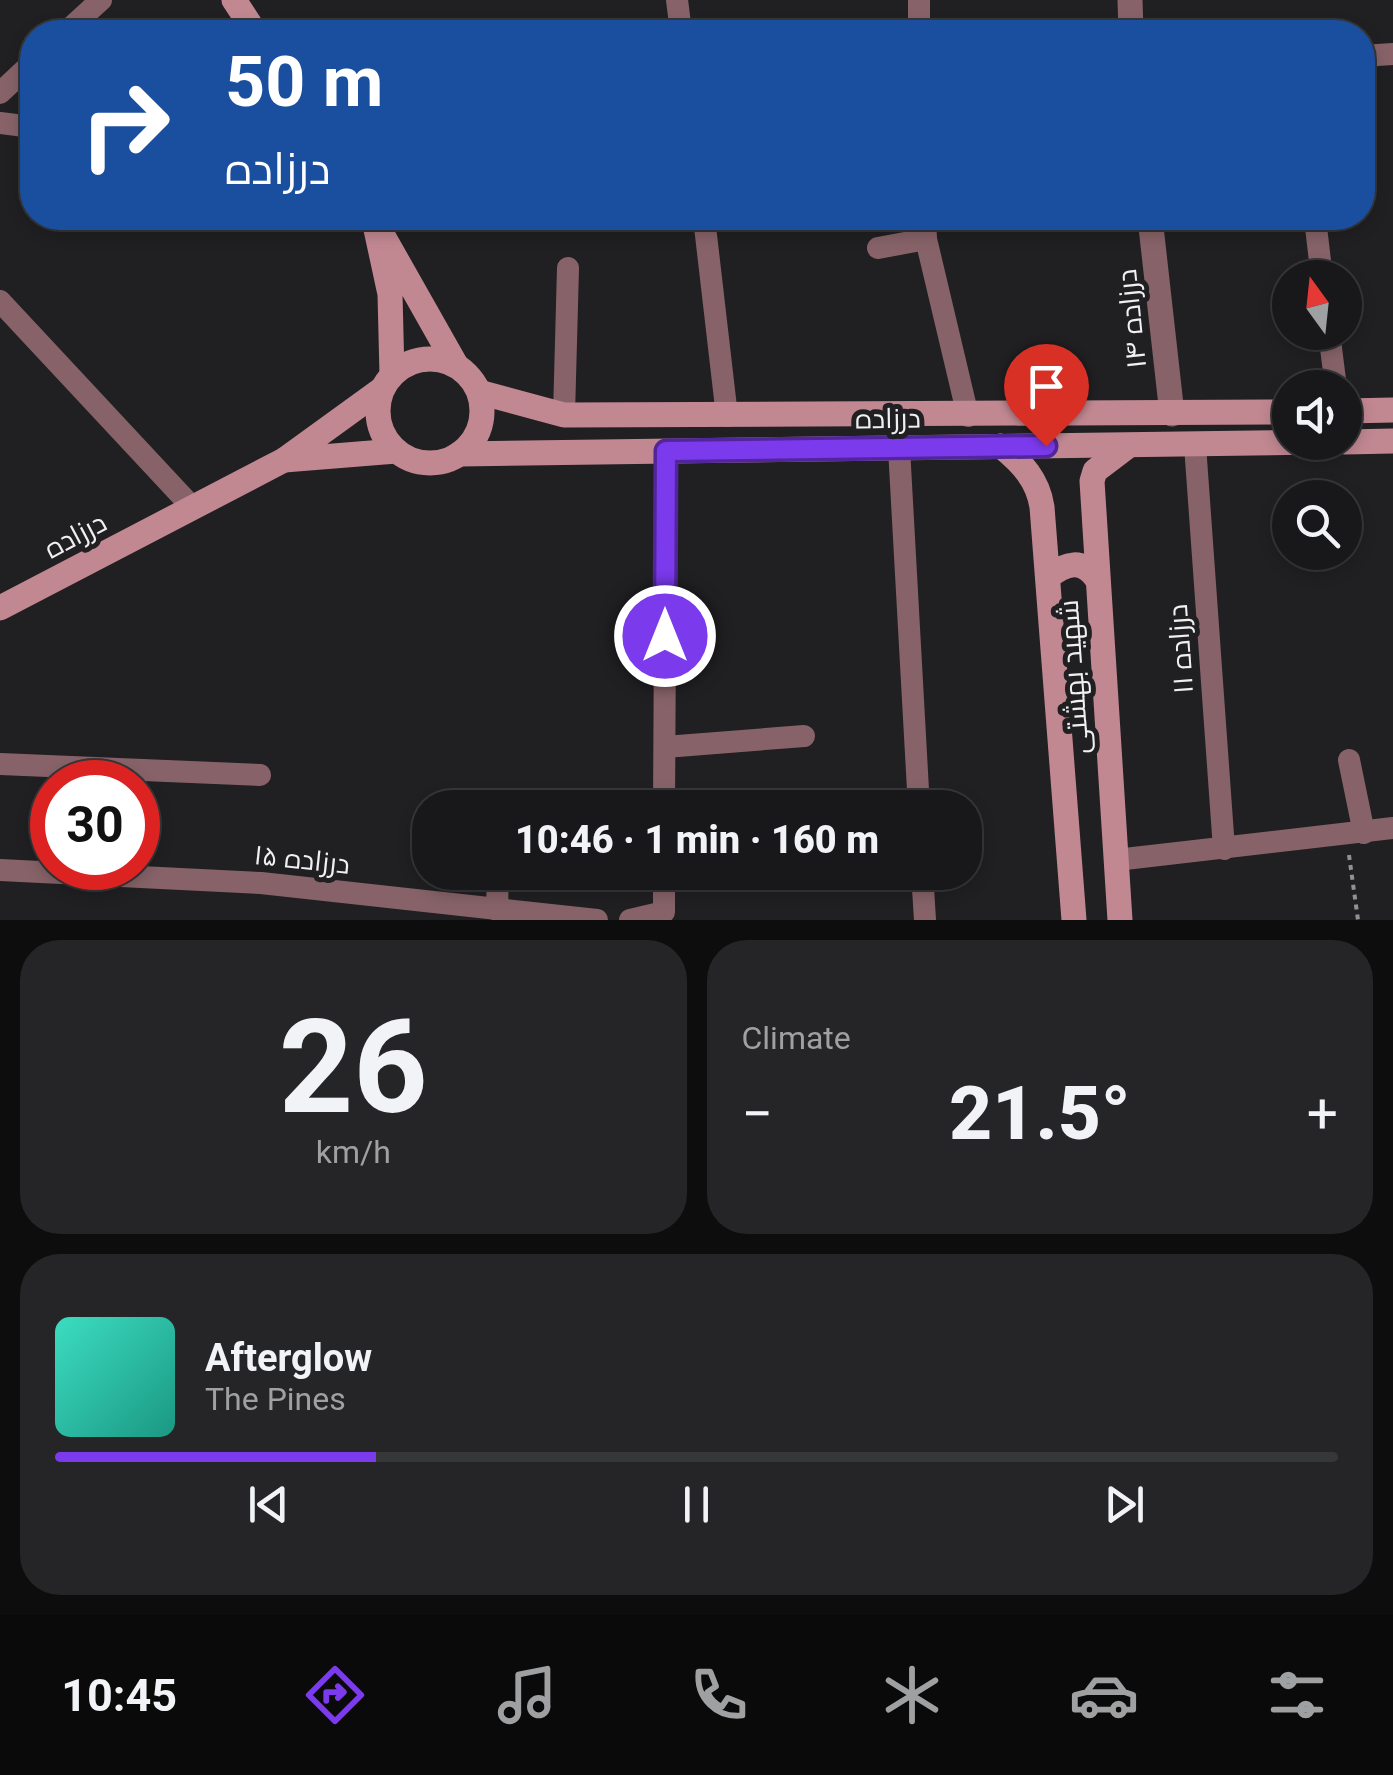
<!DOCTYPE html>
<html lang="en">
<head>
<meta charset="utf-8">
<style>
	:root { --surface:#18181a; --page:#252527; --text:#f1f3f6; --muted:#9fa0a2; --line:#363739; --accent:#7c3aed }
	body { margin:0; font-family:Roboto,Cairo,sans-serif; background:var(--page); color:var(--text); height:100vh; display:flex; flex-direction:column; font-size:38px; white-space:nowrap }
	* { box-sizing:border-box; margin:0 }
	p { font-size:32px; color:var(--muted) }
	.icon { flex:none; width:55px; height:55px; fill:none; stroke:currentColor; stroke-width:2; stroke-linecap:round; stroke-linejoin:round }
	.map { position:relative; height:920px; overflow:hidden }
	.side { display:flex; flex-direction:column; gap:20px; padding:20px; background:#0d0d0e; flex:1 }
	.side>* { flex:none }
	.top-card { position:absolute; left:20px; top:20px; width:1355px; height:210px; border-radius:40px; box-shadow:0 5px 15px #0003,0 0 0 2px var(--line); background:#1a4fa0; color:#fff; overflow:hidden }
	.needle { width:65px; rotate:345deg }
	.fabs { position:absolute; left:1272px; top:260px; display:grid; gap:20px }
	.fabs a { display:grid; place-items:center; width:90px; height:90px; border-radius:50%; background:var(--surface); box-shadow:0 5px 15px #0003,0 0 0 2px var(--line); font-size:50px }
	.speed { position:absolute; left:30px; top:760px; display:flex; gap:20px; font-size:50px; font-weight:700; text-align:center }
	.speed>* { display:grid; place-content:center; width:130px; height:130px; border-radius:50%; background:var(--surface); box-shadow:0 5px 15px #0003,0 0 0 2px var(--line); line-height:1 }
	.speed .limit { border:15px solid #d22; background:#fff; color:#111 }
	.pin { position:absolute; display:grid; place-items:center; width:85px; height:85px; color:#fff; margin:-102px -42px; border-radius:50% 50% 50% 0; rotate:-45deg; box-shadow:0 0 10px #0007 }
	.pin .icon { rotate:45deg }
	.me { position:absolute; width:110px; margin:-55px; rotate:0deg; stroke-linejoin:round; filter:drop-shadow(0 0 8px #0008) }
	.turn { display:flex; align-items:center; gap:35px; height:210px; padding:0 40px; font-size:45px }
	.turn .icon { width:130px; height:130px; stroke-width:2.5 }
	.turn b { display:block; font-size:70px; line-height:85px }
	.big { font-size:75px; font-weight:800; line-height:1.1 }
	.side .card { flex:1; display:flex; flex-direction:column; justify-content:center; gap:15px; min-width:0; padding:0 35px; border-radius:40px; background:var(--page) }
	.side .dial { align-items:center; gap:0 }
	.dial b { font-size:130px; line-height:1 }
	.song { display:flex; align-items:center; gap:30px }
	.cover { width:120px; height:120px; border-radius:15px; background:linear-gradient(135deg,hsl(170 70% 55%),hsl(170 70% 35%)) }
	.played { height:10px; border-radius:5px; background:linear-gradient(90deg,var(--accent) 25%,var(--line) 25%) }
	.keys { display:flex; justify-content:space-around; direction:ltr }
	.heat { display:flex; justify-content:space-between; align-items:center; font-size:55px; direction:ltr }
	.side .tiles { flex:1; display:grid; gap:20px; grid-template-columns:1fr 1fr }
	.card:last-child { grid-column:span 2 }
	.trip { position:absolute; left:412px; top:790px; width:570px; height:100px; border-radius:40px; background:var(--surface); box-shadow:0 5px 15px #0003,0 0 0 2px var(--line); font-weight:800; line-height:100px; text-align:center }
	.tabs { display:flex; height:160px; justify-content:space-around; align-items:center; background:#0a0a0a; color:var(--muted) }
	.tabs .icon { width:70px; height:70px }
	.tabs .active { color:var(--accent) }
	.tabs b { font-size:45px; color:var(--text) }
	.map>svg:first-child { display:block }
</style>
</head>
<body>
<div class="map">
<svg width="1393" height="920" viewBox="0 0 1393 920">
	<rect width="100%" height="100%" fill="#202023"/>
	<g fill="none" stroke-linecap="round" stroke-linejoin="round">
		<path stroke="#919193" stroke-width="4" stroke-dasharray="5 5" stroke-linecap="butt" d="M1349 855 1358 920"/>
		<g stroke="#876369" stroke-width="22">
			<path d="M677 0 681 32"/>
			<path d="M919 0V32"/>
			<path d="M66 32 101 0"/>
			<path d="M1362 56 1393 54"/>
			<path d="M0 93 32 63"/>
			<path d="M0 123 32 127"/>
			<path d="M704 218 727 416"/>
			<path d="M925 218 926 239 968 416"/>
			<path d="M1316 227 1322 278"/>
			<path d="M878 248 926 239"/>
			<path d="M0 301 193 508"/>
			<path d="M1329 332 1336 388"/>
			<path d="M564 415 568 268"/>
			<path d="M1195 445 1224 849"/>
			<path d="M899 448 919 808"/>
			<path d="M665 747 804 736"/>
			<path d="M1349 760 1364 833"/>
			<path d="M0 764 260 775"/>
			<path d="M501 808V805"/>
			<path d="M664 808 666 451"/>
			<path d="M1116 860 1393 828"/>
			<path d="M0 870 261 883 597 920"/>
			<path d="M922 872 925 920"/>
			<path d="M497 910 498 872"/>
			<path d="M630 920 664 912V872"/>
		</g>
		<g stroke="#876369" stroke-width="25">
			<path d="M1130 0 1131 32"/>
			<path d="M1150 218 1172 414"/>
		</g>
		<g stroke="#c28892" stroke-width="25">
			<path d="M234 0 255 32"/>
			<circle cx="430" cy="411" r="52"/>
			<path d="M392 375 390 294 374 220 456 365"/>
			<path d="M382 389 284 460 396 451"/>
			<path d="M479 392 564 415 1290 412"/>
			<path d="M1345 411 1393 410"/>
			<path d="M1345 442 1393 441"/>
			<path d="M1001 446C1022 463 1038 480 1042 507L1074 920"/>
			<path d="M459 454 1318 442"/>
			<path d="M1048 577C1066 563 1082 558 1097 579"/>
			<path d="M0 608 284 460"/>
			<path d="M1120 920 1092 481 1095 471 1128 446"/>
		</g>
	</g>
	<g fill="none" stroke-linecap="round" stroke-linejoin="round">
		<defs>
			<path id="route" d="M665 636 666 451 1046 446"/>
		</defs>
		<use href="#route" stroke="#51269a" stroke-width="25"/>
		<use href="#route" stroke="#7c3aed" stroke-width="18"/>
	</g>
	<g text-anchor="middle" stroke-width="10" stroke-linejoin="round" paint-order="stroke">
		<g font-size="28" fill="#f0f0f2" stroke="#202023">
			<text transform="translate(1131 319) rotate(-96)" y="10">درزاده ۱۴</text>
			<text transform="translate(888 418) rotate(-1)" y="10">درزاده</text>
			<text transform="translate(75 535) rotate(-28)" y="10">درزاده</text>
			<text transform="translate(1180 649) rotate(-94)" y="10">درزاده ۱۱</text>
			<text transform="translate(1073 677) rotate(-94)" y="10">شهید بهشتی</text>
			<text transform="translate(302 859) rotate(6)" y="10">درزاده ۱۵</text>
		</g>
	</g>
</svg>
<div class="fabs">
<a><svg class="needle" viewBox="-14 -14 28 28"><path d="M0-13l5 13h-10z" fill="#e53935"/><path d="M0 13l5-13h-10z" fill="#9fa0a2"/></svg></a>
<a><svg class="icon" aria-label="sound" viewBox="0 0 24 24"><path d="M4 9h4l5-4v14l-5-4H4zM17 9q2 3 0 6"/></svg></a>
<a><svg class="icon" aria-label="search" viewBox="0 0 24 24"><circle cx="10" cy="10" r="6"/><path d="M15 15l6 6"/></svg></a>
</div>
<div class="speed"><div class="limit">30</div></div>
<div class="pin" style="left:1046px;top:446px;background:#d93025"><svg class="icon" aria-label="arrive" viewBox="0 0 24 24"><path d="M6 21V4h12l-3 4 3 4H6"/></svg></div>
<svg class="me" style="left:665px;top:636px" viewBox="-20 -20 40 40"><circle r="17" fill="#7c3aed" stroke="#fff" stroke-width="3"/><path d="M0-11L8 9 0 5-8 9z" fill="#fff"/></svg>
<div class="trip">10:46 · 1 min · 160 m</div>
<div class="top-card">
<div class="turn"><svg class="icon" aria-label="right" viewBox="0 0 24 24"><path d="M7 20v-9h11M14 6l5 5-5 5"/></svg><div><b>50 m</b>درزاده</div></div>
</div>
</div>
<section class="side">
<div class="tiles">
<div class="card dial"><b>26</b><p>km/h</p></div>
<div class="card"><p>Climate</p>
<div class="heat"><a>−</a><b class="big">21.5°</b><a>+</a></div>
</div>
<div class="card">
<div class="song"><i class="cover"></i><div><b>Afterglow</b><p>The Pines</p></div></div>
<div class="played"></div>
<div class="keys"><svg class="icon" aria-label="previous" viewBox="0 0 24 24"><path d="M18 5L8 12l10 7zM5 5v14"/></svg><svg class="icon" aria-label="pause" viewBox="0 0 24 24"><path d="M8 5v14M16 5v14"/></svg><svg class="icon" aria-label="next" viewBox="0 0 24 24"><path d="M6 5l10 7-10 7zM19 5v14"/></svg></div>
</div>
</div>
</section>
<nav class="tabs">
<b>10:45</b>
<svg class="icon active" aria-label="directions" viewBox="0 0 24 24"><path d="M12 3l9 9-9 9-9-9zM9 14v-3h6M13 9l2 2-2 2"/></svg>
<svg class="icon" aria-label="music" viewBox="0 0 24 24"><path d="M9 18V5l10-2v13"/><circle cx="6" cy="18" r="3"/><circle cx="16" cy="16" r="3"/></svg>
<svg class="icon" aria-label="phone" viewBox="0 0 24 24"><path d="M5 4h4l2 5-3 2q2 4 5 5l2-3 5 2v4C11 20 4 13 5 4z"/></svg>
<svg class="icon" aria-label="climate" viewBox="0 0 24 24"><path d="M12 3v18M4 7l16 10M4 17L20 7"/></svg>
<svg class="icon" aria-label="car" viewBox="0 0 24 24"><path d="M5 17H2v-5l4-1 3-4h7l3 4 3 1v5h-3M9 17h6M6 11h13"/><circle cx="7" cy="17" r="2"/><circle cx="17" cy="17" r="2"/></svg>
<svg class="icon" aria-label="filters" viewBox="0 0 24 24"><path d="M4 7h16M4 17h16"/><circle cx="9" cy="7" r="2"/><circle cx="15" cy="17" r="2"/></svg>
</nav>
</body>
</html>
